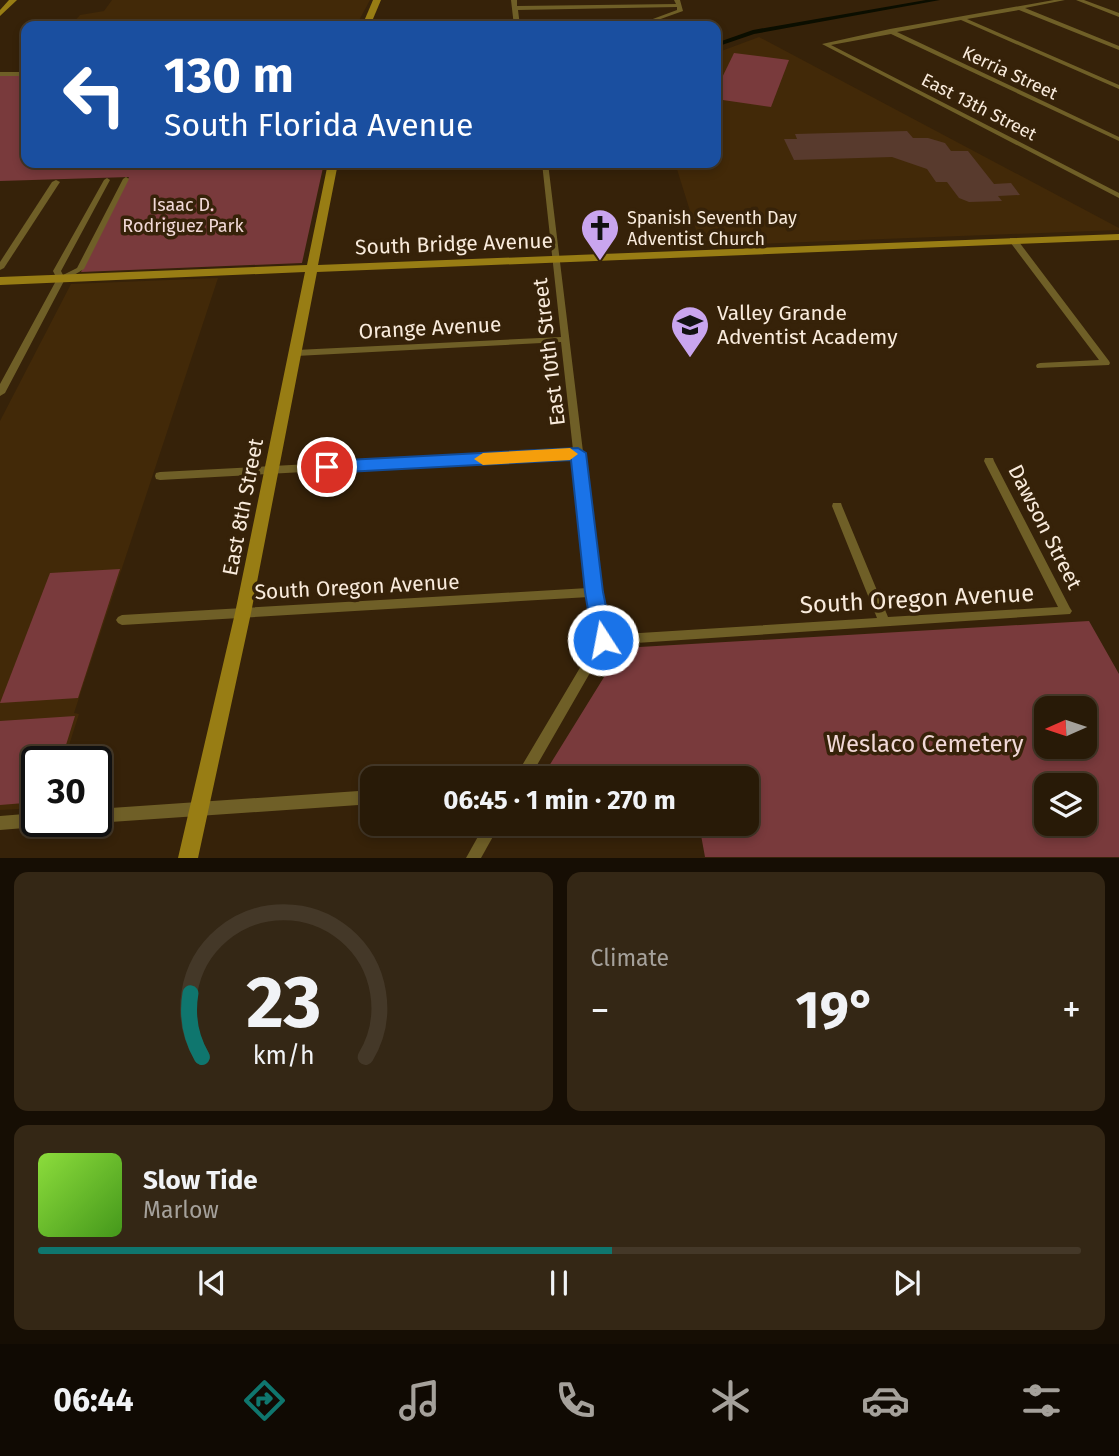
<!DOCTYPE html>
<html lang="en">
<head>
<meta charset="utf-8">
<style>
	:root { --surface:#281a07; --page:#342715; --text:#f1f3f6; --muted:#a5a19b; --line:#443828; --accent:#0f766e }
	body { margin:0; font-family:"Fira Sans",sans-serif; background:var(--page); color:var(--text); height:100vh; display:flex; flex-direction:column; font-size:26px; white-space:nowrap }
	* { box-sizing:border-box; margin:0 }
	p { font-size:23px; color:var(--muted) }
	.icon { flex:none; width:38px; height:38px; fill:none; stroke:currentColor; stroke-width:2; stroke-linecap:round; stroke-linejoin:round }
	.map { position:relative; height:858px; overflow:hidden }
	.panel { display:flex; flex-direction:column; gap:14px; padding:14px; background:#160e04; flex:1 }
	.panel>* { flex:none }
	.top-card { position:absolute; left:21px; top:21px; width:700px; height:147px; border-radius:14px; box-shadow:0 4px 10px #0003,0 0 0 2px var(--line); background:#1a4fa0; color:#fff; overflow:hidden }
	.needle { width:46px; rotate:267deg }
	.fabs { position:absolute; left:1034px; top:696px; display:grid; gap:14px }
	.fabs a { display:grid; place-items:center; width:63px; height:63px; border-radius:14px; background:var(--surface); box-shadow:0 4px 10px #0003,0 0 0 2px var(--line); font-size:35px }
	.speed { position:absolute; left:21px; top:746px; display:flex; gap:14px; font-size:35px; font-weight:700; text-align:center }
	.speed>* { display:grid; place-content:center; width:91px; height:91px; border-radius:50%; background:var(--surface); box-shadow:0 4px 10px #0003,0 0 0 2px var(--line); line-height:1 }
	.speed .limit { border:4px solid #111; border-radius:10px; background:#fff; color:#111 }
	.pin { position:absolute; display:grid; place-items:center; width:60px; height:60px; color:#fff; margin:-30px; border:4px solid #fff; border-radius:50%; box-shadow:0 2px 7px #0007 }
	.me { position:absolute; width:77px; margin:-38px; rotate:349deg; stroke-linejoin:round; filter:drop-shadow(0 0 5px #0008) }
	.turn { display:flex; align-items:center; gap:24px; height:147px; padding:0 28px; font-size:32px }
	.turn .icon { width:91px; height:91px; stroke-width:2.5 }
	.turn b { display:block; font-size:49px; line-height:60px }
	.big { font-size:52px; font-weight:700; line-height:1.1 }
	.panel .card { flex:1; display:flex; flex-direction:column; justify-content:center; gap:10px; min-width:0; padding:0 24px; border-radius:14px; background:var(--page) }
	.panel .dial { align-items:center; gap:0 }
	.dial svg { height:182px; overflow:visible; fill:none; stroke:var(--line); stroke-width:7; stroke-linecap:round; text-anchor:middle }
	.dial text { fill:var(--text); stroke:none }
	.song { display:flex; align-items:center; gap:21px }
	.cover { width:84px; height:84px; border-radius:10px; background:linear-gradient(135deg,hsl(90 70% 55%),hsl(100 70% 35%)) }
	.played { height:7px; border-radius:4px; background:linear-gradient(90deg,var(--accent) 55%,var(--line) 55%) }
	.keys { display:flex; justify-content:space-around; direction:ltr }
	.heat { display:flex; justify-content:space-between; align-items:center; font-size:38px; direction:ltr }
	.panel .tiles { flex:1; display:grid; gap:14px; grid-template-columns:1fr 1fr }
	.card:last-child { grid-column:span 2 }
	.trip { position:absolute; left:360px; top:766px; width:399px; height:70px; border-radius:14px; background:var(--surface); box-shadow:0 4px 10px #0003,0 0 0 2px var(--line); font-weight:700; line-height:70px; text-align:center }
	.tab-bar { display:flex; height:112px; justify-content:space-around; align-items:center; background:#100a03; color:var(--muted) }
	.tab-bar .icon { width:49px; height:49px }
	.tab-bar .active { color:var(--accent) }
	.tab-bar b { font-size:32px; color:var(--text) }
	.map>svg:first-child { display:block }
</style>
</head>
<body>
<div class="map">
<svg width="1119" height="858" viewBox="0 0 1119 858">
	<rect width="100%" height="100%" fill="#362209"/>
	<g fill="#422908">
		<path d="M112 0H370L356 26H70L80 15 104 11Z"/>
		<path d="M759 37 1119 228V230L701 246 675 163H716V53Z"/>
		<path d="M218 278 74 713 79 714 64 761H37V808L0 810V421L71 284Z"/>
	</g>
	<g fill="#793a3c" fill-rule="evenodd">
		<path d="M734 53 789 60 771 107 716 99V90Z"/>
		<path d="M26 75V163H324L302 263 81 272 129 177 0 181V76Z"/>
		<path d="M120 569 78 698 0 703 50 573Z"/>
		<path d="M1089 621 1119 674V857H705L699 824H747V779H541L622 648ZM1046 709H1085V747H1046ZM1046 786H1085V824H1046Z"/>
		<path d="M75 716 61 761H37V802L0 805V721Z"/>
	</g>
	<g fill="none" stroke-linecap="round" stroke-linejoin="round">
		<path fill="#0b0e00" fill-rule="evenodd" d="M926 0H940L754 34 716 47V43L753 30Z"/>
	</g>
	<path fill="#583a2d" d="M907 131 913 138H928L945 143 951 151H968L994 184 1011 183 1020 195 998 196 1002 201 969 202 959 198 947 182H936L927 169 892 157 794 160 784 139H797L795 134Z"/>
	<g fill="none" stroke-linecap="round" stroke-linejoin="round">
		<g fill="#6f5f27" fill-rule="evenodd">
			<path d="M511 0H517V6L676 4 674 0H680L683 11 641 26H634L677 10V7L518 10 520 26H514Z"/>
			<path d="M1054 0H1065L1025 8 1119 46V50L1019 10 967 19 1119 85V89L961 20 897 32 1119 137V141L891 34 831 45 1119 193V198L822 44 890 29Z"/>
			<path d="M1076 0H1084L1119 13V17Z"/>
			<rect x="0" y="72" width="26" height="4"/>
			<path d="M542 163H548L600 592 608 635 877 618 832 506 833 503H841L842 506 888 617 1058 607 984 461 985 458H993L994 461 1070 608 1072 611 1070 614 606 645 529 779H514L597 639 589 597 122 625 118 623 116 620 118 617 122 615 588 588 574 457 160 480 156 479 155 476 156 473 160 472 573 450 561 342 296 356 292 353 296 350 561 337Z"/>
			<path d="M126 177 129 179 84 269 64 281 5 393 0 396V384L57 279 53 271 104 180 107 178 110 180 61 271 63 275 77 268 123 179Z"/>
			<path d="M56 180 60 182 4 268 0 270V262L52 182Z"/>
			<path d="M1010 238H1016L1109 361 1110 363 1109 365 1037 368 1036 366 1037 364 1040 363 1099 360 1010 242Z"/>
			<path d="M373 790V804L96 823 91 821H96V809Z"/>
			<path d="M37 813V821H44L42 825 37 827 0 830V816Z"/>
			<path d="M485 824H500L481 858H466Z"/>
		</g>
		<g fill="#987d14" fill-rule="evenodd">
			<path d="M9 0H17L0 16V10Z"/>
			<path d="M373 0H381L370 26H362Z"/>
			<path d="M328 163H338L318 265 1119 234V240L317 272 251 613 198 858H178L235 613 305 272 0 285V277L307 265Z"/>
		</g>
	</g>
	<path fill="#1a73e8" stroke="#114b97" stroke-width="2" d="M578 448 586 453 603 592 613 640 610 646 603 648 596 646 593 640 585 592 571 460 327 473 319 467 327 461Z"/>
	<path fill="#f59e0b" d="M570 448 578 454 570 460 483 465 474 459 483 453Z"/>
	<defs>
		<symbol id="church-pin" viewBox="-11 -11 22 30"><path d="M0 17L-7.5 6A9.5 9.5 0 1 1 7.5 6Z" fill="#c9a5ee" stroke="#362209"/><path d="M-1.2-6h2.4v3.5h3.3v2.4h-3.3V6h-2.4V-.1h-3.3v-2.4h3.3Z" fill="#111"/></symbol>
		<symbol id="school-pin" viewBox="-11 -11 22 30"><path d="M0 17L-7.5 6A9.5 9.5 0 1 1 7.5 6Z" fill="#c9a5ee" stroke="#362209"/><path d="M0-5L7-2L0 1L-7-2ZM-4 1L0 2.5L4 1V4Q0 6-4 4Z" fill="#111"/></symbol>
	</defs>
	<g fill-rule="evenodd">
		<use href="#church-pin" x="578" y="206" width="44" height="60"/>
		<use href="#school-pin" x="668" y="303" width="44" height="60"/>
	</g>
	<g text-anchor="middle" stroke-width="7" stroke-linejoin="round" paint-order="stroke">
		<g font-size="18" fill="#f9ebdc" stroke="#362209">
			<text transform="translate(1010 73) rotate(25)" y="6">Kerria Street</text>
			<text transform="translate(979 107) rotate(27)" y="6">East 13th Street</text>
		</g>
		<g font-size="18" fill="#f1d8d7" stroke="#362209">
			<text x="183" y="211">Isaac D.<tspan x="183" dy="21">Rodriguez Park</tspan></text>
		</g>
		<g font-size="18" fill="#f9ebdc" stroke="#362209" text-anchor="start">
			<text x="627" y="224">Spanish Seventh Day<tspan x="627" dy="21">Adventist Church</tspan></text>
		</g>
		<g font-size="21" fill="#f9ebdc" stroke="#362209">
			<text transform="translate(454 244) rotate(-2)" y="7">South Bridge Avenue</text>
			<text transform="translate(430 328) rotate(-3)" y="7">Orange Avenue</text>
			<text transform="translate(549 352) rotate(-97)" y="7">East 10th Street</text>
			<text transform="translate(243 507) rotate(-79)" y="7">East 8th Street</text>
			<text transform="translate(1045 527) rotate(63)" y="7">Dawson Street</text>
			<text transform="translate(357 587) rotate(-3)" y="7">South Oregon Avenue</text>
		</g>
		<g font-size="21" fill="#f9ebdc" stroke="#362209" text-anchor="start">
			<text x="717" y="320">Valley Grande<tspan x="717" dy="24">Adventist Academy</tspan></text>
		</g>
		<g font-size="24" fill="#f9ebdc" stroke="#362209">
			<text transform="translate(917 599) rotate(-3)" y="8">South Oregon Avenue</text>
		</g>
		<g font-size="24" fill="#f1d8d7" stroke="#362209">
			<text x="925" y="752">Weslaco Cemetery</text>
		</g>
	</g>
</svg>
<div class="fabs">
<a><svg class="needle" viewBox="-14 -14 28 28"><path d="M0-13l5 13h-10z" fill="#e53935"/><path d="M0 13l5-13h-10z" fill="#a5a19b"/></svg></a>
<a><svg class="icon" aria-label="layers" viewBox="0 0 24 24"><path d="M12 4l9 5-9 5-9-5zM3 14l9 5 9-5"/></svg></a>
</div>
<div class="speed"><div class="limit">30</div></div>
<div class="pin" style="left:327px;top:467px;background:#d93025"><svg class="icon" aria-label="arrive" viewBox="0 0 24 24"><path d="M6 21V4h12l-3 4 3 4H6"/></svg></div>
<svg class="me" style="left:603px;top:640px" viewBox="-20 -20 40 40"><circle r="17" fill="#1a73e8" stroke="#fff" stroke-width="3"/><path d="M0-11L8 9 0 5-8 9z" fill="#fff"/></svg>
<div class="trip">06:45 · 1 min · 270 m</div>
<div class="top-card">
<div class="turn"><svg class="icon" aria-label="left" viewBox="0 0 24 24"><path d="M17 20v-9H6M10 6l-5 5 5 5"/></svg><div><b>130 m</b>South Florida Avenue</div></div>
</div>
</div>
<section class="panel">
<div class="tiles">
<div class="card dial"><svg viewBox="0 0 100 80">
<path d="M14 69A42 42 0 1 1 86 69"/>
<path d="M14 69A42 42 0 0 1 9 41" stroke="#0f766e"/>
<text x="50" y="56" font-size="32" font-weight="700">23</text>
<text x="50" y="72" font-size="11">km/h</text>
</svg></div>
<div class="card"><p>Climate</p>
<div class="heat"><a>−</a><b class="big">19°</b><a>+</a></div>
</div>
<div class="card">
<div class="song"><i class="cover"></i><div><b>Slow Tide</b><p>Marlow</p></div></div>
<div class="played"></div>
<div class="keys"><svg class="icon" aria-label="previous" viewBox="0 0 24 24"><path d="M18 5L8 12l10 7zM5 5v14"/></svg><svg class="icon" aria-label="pause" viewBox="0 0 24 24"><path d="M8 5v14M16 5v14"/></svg><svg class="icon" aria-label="next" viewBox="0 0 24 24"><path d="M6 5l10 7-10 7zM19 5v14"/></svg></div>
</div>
</div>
</section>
<nav class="tab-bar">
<b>06:44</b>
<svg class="icon active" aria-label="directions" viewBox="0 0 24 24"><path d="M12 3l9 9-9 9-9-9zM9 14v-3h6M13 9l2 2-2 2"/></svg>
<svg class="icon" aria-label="music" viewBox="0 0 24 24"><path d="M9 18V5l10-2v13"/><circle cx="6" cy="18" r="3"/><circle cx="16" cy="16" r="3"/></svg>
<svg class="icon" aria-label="phone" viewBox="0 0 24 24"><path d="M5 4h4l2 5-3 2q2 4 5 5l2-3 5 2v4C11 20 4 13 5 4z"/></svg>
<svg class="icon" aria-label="climate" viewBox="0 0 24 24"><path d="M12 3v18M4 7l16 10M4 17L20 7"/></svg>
<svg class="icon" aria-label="car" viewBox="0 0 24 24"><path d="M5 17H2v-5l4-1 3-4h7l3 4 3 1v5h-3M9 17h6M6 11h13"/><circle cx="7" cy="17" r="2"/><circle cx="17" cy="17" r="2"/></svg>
<svg class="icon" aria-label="filters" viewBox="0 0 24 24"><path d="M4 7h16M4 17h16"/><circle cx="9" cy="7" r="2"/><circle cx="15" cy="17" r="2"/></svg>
</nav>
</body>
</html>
